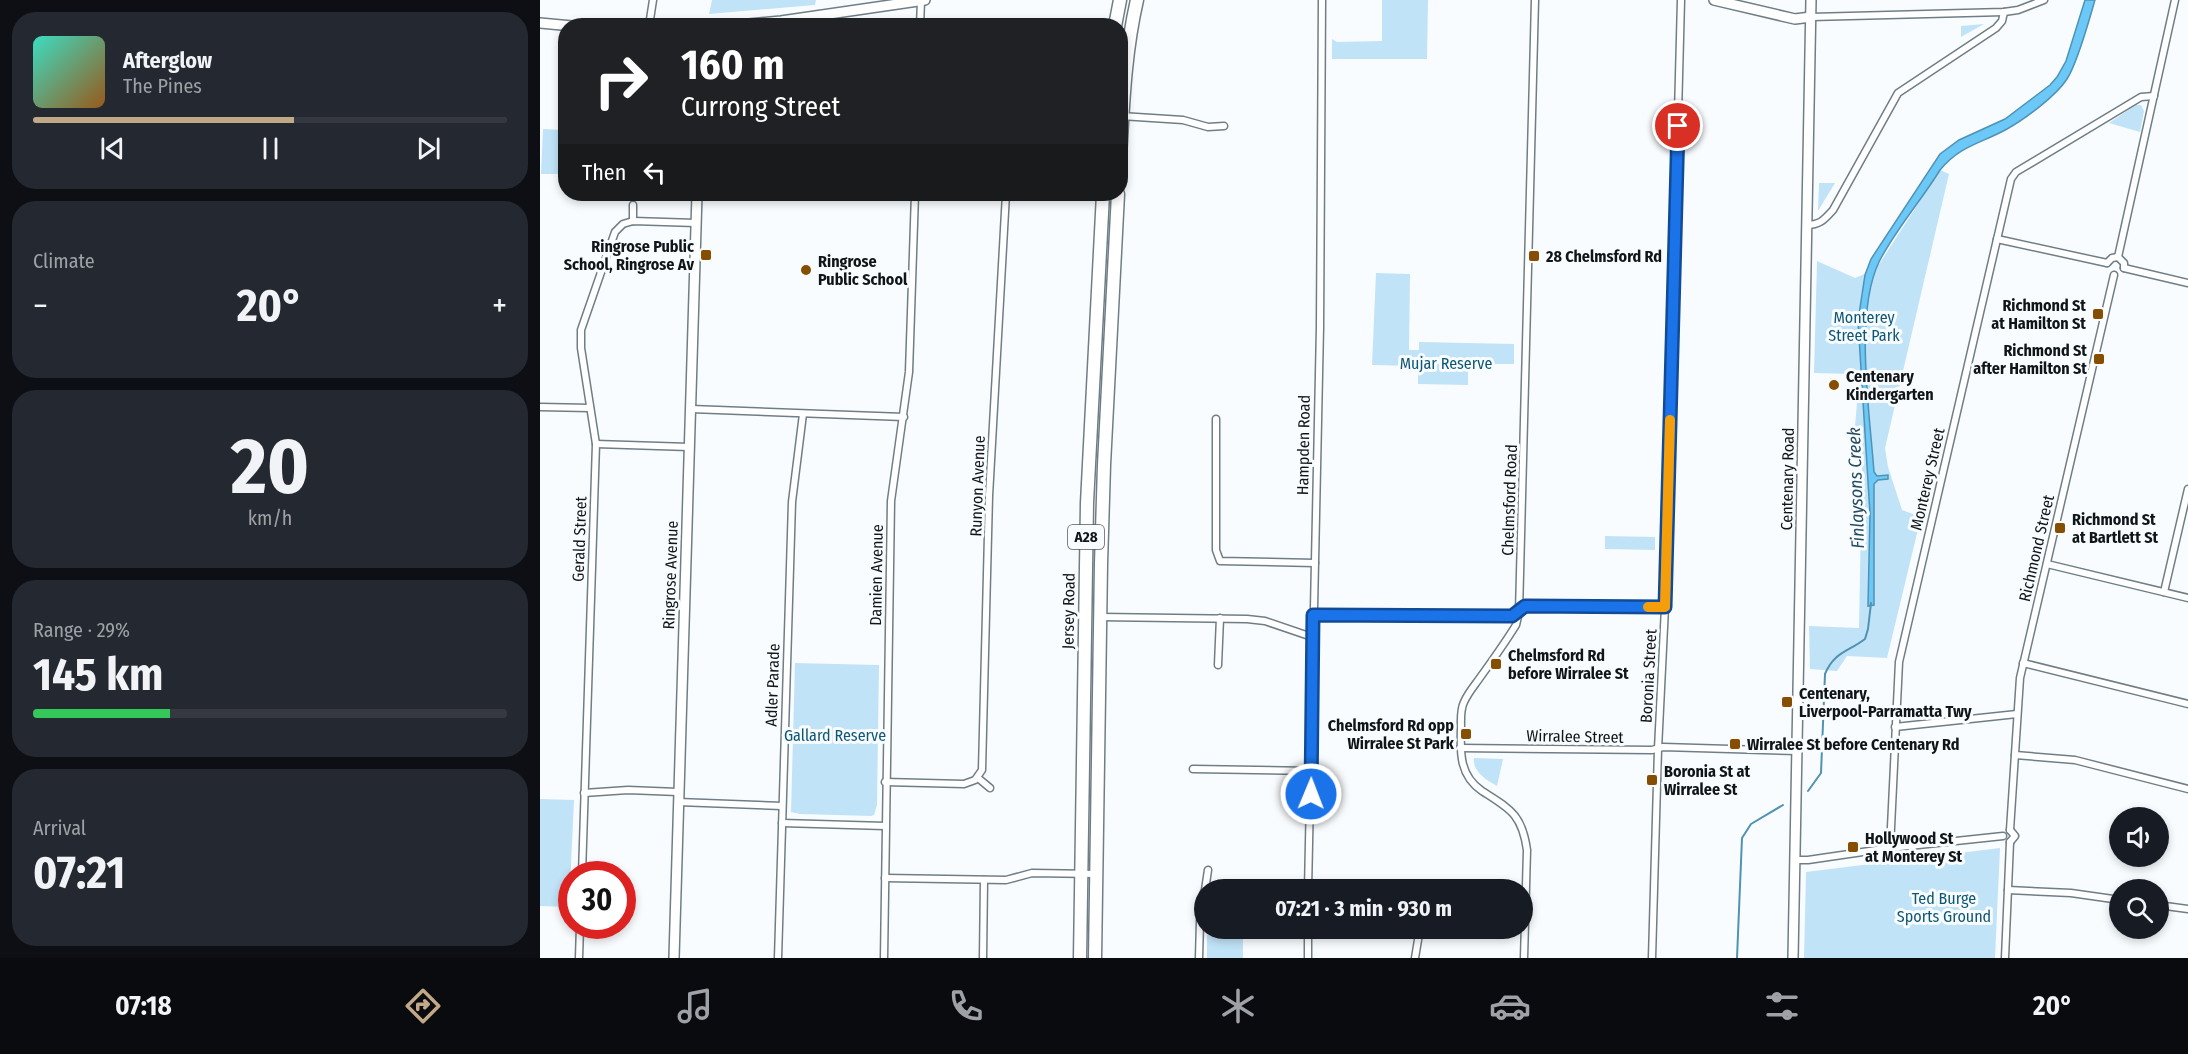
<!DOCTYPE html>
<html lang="en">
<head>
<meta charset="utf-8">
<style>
	:root { --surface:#171b24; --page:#242831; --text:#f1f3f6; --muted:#9ea1a6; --line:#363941; --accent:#c1a987 }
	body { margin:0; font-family:"Fira Sans Condensed",sans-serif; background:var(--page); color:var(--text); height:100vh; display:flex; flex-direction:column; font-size:22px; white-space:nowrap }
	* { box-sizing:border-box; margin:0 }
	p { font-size:20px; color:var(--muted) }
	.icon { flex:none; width:33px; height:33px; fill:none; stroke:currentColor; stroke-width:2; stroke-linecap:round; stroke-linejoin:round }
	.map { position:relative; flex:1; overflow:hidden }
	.side { display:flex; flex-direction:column; gap:12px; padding:12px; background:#0d0f14; width:540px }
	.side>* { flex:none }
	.hud { position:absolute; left:18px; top:18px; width:570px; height:183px; border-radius:24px; box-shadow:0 3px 9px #0003; background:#202124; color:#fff; overflow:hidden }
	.tools { position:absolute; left:1569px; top:807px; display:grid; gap:12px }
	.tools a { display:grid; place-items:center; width:60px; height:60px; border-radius:50%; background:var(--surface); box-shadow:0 3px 9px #0003; font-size:30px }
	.speed { position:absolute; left:18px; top:861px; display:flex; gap:12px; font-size:30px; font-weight:700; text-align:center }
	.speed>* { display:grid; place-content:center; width:78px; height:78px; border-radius:50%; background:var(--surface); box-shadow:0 3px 9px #0003; line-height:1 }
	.speed .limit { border:9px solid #d22; background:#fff; color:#111 }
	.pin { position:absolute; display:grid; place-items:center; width:51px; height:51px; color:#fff; margin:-26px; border:3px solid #fff; border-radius:50%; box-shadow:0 2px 6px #0007 }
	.me { position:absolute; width:66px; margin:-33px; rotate:1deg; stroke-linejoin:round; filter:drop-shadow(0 0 4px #0008) }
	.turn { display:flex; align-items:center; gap:21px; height:126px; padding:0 24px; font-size:27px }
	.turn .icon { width:78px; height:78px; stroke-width:2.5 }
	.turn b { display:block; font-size:42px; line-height:51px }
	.then { display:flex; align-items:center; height:57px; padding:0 24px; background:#0003; gap:12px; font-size:22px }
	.big { font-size:45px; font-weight:700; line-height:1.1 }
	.side .widget { flex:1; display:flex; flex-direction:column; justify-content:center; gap:9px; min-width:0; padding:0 21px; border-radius:24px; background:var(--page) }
	.side .dial { align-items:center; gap:0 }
	.dial b { font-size:78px; line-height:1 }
	.song { display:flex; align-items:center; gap:18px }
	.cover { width:72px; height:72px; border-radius:9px; background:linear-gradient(135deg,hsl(170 70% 55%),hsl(30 70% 35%)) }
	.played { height:6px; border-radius:3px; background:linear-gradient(90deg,var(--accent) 55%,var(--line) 55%) }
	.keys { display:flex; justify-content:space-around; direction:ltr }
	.heat { display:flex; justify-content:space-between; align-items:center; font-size:33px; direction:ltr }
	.charge { height:9px; border-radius:4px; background:linear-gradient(90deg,#34c759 29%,var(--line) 0) }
	.trip { position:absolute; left:654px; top:879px; width:339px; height:60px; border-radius:30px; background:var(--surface); box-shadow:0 3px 9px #0003; font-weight:700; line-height:60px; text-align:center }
	.tabs { display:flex; height:96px; justify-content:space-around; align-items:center; background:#090b0e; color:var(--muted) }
	.tabs .icon { width:42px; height:42px }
	.tabs .selected { color:var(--accent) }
	.tabs b { font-size:27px; color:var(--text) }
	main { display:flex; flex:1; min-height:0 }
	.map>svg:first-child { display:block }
</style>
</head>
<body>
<main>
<section class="side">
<div class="widget">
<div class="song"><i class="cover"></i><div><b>Afterglow</b><p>The Pines</p></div></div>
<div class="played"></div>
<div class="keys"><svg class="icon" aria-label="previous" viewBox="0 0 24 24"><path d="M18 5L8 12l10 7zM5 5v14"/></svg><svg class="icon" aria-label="pause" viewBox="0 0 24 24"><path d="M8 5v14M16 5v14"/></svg><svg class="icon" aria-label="next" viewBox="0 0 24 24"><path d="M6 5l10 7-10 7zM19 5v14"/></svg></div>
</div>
<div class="widget"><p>Climate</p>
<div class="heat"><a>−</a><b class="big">20°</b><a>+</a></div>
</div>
<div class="widget dial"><b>20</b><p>km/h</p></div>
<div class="widget"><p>Range · 29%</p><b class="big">145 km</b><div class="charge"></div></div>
<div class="widget"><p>Arrival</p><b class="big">07:21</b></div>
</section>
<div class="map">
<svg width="1648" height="958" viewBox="0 0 1648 958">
	<rect width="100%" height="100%" fill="#f9fcfe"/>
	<g fill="#c1e3f7">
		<path d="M172 0H276L275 5 169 14Z"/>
		<path d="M842 0H888L887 59H792V39L797 42 842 41Z"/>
		<path d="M1444 24 1421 37V26Z"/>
		<path d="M1596 105H1601L1604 111 1600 132 1569 123Z"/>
		<path d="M3 129 25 130V174H1Z"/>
		<path d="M1400 170 1409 174 1345 448 1348 467 1362 510 1381 517 1347 658 1307 656 1297 671 1270 669 1269 626 1319 628 1322 468 1313 448 1318 392 1314 374 1274 373 1277 261 1315 278 1336 269Z"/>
		<path d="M1279 183H1295L1278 211Z"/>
		<path d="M836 273 870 274 869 350H879V342L974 344V364H928V385L878 384V366L832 365Z"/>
		<path d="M1065 536 1115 537V550L1065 549Z"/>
		<path d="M255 663 339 665 337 805 334 815 331 816 260 814 251 812Z"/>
		<path d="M934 758 963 759 957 786C946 780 932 771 934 758Z"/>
		<path d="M0 799 34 800 29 907 0 906Z"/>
		<path d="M1460 848 1455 958H1264L1266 872Z"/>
		<path d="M667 935 703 936V958H667Z"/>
	</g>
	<path fill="#6cc8f7" stroke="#5092b4" stroke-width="1.5" d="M1545 0H1555C1549 20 1538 62 1527 79 1516 96 1485 119 1467 129 1440 144 1421 145 1400 170 1381 201 1355 230 1339 262 1314 314 1330 414 1334 472L1337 476 1348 475V479L1338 480 1334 484V605L1328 606 1330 514 1318 321 1325 275 1331 259 1400 154 1419 140 1465 119 1510 85 1517 77 1526 61Z"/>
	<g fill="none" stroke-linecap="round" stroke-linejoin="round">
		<g stroke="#5092b4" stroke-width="2">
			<path d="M1268 791 1281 773 1285 674C1294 652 1308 652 1325 639L1328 629 1331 603"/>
			<path d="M1197 958 1202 838 1211 824 1243 805"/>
		</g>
		<defs>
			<g id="street">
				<path d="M1271 17 1464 12 1478 10 1504 0"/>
				<path d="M109 26 113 0"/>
				<path d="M380 26 381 1"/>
				<path d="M581 116 643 120 668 127 684 126"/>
				<path d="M93 221V205"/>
				<path d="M1266 225C1280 225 1284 220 1293 210L1358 93 1456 28 1462 21 1464 12"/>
				<path d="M1457 239 1567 263"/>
				<path d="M1578 257 1635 0"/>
				<path d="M1567 263 1572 258 1578 257 1584 263V268"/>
				<path d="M1584 268 1648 283"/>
				<path d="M0 407 50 408"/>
				<path d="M151 409 364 417"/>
				<path d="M676 419V550L680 561 775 563"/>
				<path d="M56 444 149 447"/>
				<path d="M1507 564 1648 598"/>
				<path d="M1624 592 1648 489"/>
				<path d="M773 615 972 616 985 606 1125 607"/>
				<path d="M560 617 707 619 725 621 772 637"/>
				<path d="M1483 663 1648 704"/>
				<path d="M678 665 680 618"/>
				<path d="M1355 727 1477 714"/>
				<path d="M920 748 1112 750 1123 747 1257 751"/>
				<path d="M1475 755 1535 760 1648 789"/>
				<path d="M653 769 771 771"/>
				<path d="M438 778 450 788"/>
				<path d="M345 782 424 784 435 780 442 770 449 496 466 194"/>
				<path d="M44 793 88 790 138 792"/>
				<path d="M138 802 242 806"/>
				<path d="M242 823 345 826"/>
				<path d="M1470 830 1480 678 1574 275"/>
				<path d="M1470 842 1475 836 1470 830"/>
				<path d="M1350 848 1359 662 1471 179 1476 172 1601 97 1614 96"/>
				<path d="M1255 860H1268L1350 848 1463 836"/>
				<path d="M42 874 56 444 41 348V330L75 232 83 224 93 221 156 223"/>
				<path d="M345 878 466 880 492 873 556 874"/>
				<path d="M665 890 668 870"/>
				<path d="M768 890 780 327 782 0"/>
				<path d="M1468 890 1531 893 1580 900"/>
				<path d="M1618 905 1648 909"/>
				<path d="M39 958 40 926"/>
				<path d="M238 958 252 502 263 414"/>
				<path d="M344 958 351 501 369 372 375 194"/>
				<path d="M443 958 444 880"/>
				<path d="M659 958 660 921 664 892"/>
				<path d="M768 958V928"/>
				<path d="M875 958 880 928"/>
				<path d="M984 958 987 850C982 814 970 809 942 791 920 776 920 754 921 729 921 720 920 710 924 702 928 693 934 686 939 679 952 661 965 643 976 625L979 612 995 0"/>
				<path d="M1112 958 1118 749 1125 607 1141 0"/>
				<path d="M1465 958 1470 842"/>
			</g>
			<g id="secondary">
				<path d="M1174 0 1255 19 1271 17"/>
				<path d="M0 23 32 26"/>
				<path d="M188 26 241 21 385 0"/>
				<path d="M134 958 157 194"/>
				<path d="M1253 958 1271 0"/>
			</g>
			<g id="highway">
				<path d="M575 26 580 0"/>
				<path d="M580 157C583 104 585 52 597 0"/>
				<path d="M540 958 547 503 563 194"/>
				<path d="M555 958 561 564 564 465 578 194"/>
			</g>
		</defs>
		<use href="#street" stroke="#6f7e86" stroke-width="9"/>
		<use href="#secondary" stroke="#6f7e86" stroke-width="12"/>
		<use href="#highway" stroke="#6f7e86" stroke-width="15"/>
		<use href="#street" stroke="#fff" stroke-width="6"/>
		<use href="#secondary" stroke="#fff" stroke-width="9"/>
		<use href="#highway" stroke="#fff" stroke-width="12"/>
	</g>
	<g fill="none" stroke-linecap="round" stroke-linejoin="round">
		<defs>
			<path id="route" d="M771 794 773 615 972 616 985 606 1125 607 1138 126"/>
		</defs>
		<use href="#route" stroke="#114b97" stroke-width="15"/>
		<use href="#route" stroke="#1a73e8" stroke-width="10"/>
		<path stroke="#f59e0b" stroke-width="10" d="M1108 607H1125L1130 420"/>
	</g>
	<g fill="#864e00" stroke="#f9fcfe" stroke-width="2">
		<rect x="160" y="249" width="12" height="12" rx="3"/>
		<rect x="988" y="250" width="12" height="12" rx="3"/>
		<circle cx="266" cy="270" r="6"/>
		<rect x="1552" y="308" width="12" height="12" rx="3"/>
		<rect x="1553" y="353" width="12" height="12" rx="3"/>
		<circle cx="1294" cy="385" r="6"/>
		<rect x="1514" y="522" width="12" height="12" rx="3"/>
		<rect x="950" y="658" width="12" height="12" rx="3"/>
		<rect x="1241" y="696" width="12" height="12" rx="3"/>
		<rect x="920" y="728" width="12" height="12" rx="3"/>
		<rect x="1189" y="738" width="12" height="12" rx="3"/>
		<rect x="1106" y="774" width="12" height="12" rx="3"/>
		<rect x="1307" y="841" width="12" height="12" rx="3"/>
	</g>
	<g text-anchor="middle" stroke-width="6" stroke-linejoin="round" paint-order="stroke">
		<rect fill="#f9fcfe" stroke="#555a5d" stroke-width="1.5" x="528" y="525" width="36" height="24" rx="4.5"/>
		<g font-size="15" font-weight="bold" fill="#0f1518">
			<text x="546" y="542">A28</text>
		</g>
		<g font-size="16" font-weight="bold" fill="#0f1518" stroke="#f9fcfe" text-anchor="start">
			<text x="154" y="252" text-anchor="end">Ringrose Public<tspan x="154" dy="18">School, Ringrose Av</tspan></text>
			<text x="1006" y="262">28 Chelmsford Rd</text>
			<text x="278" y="267">Ringrose<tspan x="278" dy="18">Public School</tspan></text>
			<text x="1546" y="311" text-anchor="end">Richmond St<tspan x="1546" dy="18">at Hamilton St</tspan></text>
			<text x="1547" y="356" text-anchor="end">Richmond St<tspan x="1547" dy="18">after Hamilton St</tspan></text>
			<text x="1306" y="382">Centenary<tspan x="1306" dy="18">Kindergarten</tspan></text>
			<text x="1532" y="525">Richmond St<tspan x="1532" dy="18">at Bartlett St</tspan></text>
			<text x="968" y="661">Chelmsford Rd<tspan x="968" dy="18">before Wirralee St</tspan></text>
			<text x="1259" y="699">Centenary,<tspan x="1259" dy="18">Liverpool-Parramatta Twy</tspan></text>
			<text x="914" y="731" text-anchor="end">Chelmsford Rd opp<tspan x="914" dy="18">Wirralee St Park</tspan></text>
			<text x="1207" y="750">Wirralee St before Centenary Rd</text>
			<text x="1124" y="777">Boronia St at<tspan x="1124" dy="18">Wirralee St</tspan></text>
			<text x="1325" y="844">Hollywood St<tspan x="1325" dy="18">at Monterey St</tspan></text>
		</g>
		<g font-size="16" fill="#0d5776" stroke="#f9fcfe">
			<text x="1324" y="323">Monterey<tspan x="1324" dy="18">Street Park</tspan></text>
			<text x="906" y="369">Mujar Reserve</text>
			<text x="295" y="741">Gallard Reserve</text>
			<text x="1404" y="904">Ted Burge<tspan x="1404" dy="18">Sports Ground</tspan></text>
		</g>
		<g font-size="16" fill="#0f1518" stroke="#f9fcfe">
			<text transform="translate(763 445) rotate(-89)" y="6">Hampden Road</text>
			<text transform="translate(1247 479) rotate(-89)" y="6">Centenary Road</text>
			<text transform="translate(1387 479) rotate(-77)" y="6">Monterey Street</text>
			<text transform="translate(437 486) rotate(-88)" y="6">Runyon Avenue</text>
			<text transform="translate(969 500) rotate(-88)" y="6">Chelmsford Road</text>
			<text transform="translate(39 539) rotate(-88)" y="6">Gerald Street</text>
			<text transform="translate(1496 548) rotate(-77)" y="6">Richmond Street</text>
			<text transform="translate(130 575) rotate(-88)" y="6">Ringrose Avenue</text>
			<text transform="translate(336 575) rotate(-89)" y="6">Damien Avenue</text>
			<text transform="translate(528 611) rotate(-89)" y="6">Jersey Road</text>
			<text transform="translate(1108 676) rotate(-87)" y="6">Boronia Street</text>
			<text transform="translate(232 685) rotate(-88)" y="6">Adler Parade</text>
			<text transform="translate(1035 736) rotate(1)" y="6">Wirralee Street</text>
		</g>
		<g font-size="18" font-style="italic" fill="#244b5f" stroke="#f9fcfe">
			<text transform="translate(1316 488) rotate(-92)" y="6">Finlaysons Creek</text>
		</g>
	</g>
</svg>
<div class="tools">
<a><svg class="icon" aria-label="sound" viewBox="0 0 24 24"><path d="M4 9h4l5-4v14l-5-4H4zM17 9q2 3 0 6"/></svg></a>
<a><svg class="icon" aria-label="search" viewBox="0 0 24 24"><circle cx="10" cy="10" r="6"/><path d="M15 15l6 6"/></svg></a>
</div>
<div class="speed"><div class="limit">30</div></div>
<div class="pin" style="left:1138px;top:126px;background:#d93025"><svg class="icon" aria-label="arrive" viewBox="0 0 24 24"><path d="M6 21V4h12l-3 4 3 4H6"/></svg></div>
<svg class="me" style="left:771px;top:794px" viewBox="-20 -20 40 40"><circle r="17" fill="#1a73e8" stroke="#fff" stroke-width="3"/><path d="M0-11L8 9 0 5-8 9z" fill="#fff"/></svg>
<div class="trip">07:21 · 3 min · 930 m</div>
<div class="hud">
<div class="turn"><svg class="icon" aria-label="right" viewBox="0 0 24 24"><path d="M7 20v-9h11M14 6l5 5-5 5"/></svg><div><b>160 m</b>Currong Street</div></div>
<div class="then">Then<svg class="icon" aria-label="left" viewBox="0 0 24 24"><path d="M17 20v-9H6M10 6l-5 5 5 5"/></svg></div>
</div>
</div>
</main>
<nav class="tabs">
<b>07:18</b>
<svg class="icon selected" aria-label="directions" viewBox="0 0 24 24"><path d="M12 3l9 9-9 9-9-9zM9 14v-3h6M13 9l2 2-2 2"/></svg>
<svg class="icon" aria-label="music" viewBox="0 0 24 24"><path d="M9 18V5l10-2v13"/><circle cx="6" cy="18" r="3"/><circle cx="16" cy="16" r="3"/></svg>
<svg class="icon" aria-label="phone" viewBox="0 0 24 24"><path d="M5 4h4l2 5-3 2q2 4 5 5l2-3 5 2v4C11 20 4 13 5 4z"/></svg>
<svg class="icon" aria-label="climate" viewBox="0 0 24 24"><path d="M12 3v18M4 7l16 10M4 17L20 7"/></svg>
<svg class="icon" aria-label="car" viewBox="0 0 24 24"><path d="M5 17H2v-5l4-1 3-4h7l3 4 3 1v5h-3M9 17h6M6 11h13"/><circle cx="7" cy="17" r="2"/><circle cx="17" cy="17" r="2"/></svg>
<svg class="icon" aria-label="filters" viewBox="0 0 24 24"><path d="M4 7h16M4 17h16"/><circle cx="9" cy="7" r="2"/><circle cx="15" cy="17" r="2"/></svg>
<b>20°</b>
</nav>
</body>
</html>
